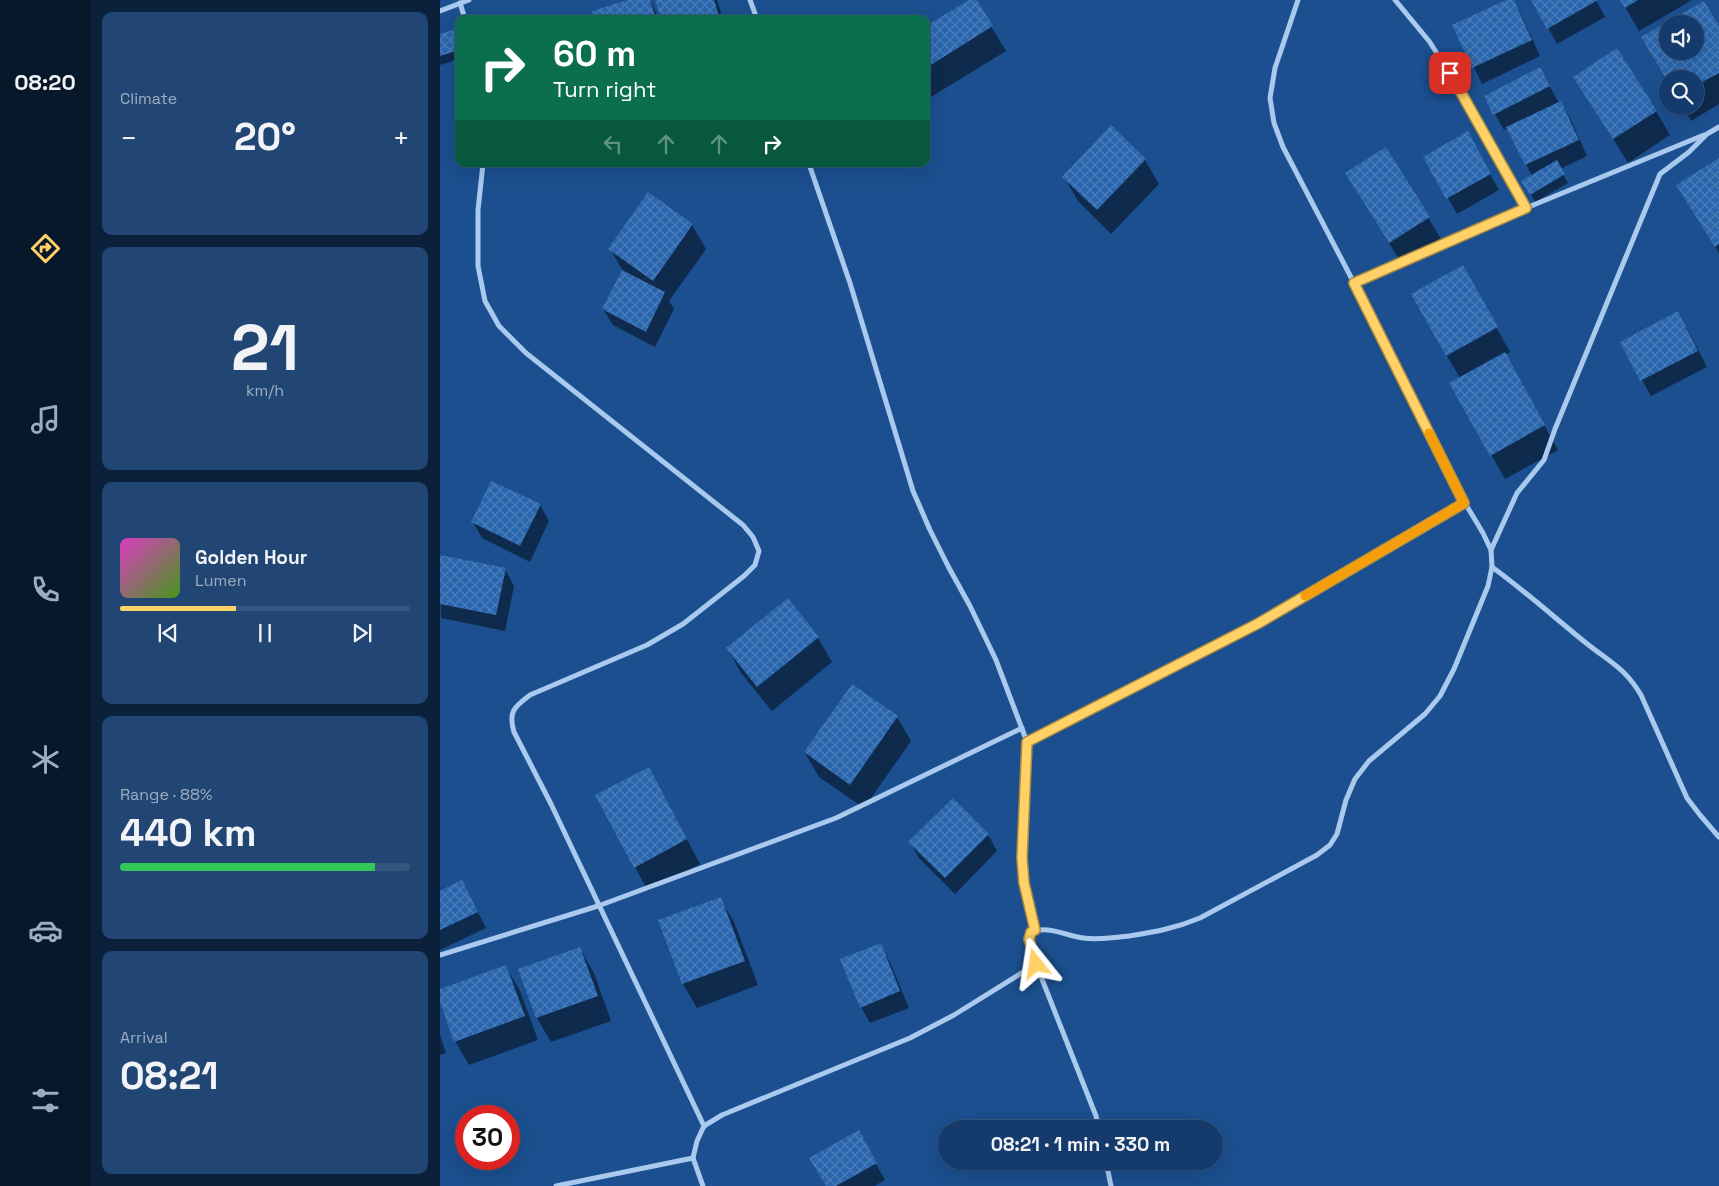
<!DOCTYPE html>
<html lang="en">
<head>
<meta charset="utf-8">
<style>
	:root { --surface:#143b6b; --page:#214673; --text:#f1f3f6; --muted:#9dadc1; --line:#33557e; --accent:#ffd166 }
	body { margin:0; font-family:"Space Grotesk",sans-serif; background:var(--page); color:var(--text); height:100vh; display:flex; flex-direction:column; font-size:19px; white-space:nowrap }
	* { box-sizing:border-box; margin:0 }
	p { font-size:16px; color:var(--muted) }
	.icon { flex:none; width:28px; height:28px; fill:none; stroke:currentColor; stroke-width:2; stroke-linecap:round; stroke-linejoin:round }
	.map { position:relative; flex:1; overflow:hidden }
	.sheet { display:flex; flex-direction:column; gap:12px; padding:12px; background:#0b203b; width:350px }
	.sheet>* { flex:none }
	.banner { position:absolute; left:15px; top:15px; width:475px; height:152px; border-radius:10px; box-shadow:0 5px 20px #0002,0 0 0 1px var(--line); background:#0b6e4f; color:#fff; overflow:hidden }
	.tools { position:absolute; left:1219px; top:15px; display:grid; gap:10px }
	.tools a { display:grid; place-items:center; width:45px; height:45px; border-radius:50%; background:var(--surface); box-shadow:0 5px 20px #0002,0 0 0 1px var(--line); font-size:25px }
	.speed { position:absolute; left:15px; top:1105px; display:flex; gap:10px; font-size:25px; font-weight:700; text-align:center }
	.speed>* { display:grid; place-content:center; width:65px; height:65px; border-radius:50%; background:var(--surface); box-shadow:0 5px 20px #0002,0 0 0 1px var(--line); line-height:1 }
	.speed .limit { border:8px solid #d22; background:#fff; color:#111 }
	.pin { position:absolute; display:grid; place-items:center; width:42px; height:42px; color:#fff; margin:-21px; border-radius:10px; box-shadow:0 2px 8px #0006 }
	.me { position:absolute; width:55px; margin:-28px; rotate:345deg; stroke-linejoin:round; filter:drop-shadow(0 0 4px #0008) }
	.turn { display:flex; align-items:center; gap:18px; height:105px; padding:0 15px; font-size:22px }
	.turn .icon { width:65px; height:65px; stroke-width:2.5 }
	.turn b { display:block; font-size:35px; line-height:42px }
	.lanes { display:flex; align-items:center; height:48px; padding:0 15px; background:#0003; justify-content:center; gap:25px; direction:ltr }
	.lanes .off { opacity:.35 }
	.big { font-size:38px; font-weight:700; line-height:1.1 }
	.sheet .tile { flex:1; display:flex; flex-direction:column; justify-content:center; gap:8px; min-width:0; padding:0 18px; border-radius:10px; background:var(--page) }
	.sheet .dial { align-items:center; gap:0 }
	.dial b { font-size:65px; line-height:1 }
	.song { display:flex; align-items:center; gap:15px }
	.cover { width:60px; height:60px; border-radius:8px; background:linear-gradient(135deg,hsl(310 70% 55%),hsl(100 70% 35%)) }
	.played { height:5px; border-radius:2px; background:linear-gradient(90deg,var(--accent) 40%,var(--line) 40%) }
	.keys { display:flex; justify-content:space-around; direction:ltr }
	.heat { display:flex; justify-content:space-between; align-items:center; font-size:28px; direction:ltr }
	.charge { height:8px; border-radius:4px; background:linear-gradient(90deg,#34c759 88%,var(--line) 0) }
	.trip { position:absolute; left:498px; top:1120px; width:285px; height:50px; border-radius:25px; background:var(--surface); box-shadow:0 5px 20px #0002,0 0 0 1px var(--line); font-weight:700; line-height:50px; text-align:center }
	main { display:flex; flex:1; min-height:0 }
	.menu { display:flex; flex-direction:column; width:90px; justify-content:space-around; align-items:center; background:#08182b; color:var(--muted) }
	.menu .icon { width:35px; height:35px }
	.menu .on { color:var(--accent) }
	.menu b { font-size:22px; color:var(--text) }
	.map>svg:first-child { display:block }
</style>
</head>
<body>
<main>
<nav class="menu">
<b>08:20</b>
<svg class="icon on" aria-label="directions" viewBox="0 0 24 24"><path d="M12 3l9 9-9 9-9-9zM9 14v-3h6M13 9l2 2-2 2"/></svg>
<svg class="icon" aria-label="music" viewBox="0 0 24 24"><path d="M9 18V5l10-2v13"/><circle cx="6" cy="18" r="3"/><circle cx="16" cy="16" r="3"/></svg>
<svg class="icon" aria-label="phone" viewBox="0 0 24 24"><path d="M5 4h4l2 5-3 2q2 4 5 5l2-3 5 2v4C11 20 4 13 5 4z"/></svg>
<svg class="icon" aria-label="climate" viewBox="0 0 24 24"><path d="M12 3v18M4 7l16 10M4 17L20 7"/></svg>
<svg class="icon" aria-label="car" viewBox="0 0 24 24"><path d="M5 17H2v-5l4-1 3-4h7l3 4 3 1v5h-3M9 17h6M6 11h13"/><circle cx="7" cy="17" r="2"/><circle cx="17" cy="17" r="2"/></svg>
<svg class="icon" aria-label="filters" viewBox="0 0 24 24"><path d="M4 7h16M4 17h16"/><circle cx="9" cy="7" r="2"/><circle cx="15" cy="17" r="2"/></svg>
</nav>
<section class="sheet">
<div class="tile"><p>Climate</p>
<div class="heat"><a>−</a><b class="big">20°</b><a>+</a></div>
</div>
<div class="tile dial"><b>21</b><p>km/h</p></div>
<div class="tile">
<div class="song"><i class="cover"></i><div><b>Golden Hour</b><p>Lumen</p></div></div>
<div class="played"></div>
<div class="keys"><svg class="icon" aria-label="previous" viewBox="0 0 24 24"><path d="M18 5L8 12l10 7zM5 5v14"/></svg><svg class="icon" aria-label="pause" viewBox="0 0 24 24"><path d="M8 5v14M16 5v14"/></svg><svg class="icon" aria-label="next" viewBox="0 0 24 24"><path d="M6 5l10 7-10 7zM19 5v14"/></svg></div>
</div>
<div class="tile"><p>Range · 88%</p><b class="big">440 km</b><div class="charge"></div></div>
<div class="tile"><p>Arrival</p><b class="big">08:21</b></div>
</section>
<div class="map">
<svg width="1279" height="1186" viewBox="0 0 1279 1186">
	<defs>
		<pattern id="building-cross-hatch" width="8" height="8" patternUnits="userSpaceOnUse" patternTransform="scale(1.25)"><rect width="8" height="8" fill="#2a66ad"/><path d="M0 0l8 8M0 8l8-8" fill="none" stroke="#4a7db9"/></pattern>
	</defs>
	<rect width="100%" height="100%" fill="#1b4f8f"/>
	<g fill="#0007" fill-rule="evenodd">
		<path d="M192 0H210L219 19H155Z"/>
		<path d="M216 0H277L283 19H222Z"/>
		<path d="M532 0H535L566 51 486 100V28Z"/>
		<path d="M1069 0H1073L1081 14 1100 56 1042 84 1014 26Z"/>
		<path d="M1093 0H1156L1165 17 1117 44Z"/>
		<path d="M1181 0H1252L1199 31Z"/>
		<path d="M1264 2 1279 29V104L1251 121 1243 106H1255V79L1203 37ZM1228 24H1255V51H1228Z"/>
		<path d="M15 31 19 37V59L0 65V35Z"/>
		<path d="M1135 77 1216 111 1230 135 1188 163Z"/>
		<path d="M1109 85 1119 103 1120 102 1130 118 1147 156 1120 169 1128 183 1095 202 1083 181 1092 176 1068 128 1064 130 1045 97Z"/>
		<path d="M1027 133 1059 190 1017 214 985 157Z"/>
		<path d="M946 149 1003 242 964 267 920 197Z"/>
		<path d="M705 160 719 184 671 234 638 201 624 177Z"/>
		<path d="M1279 160V253L1252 209Z"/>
		<path d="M252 225 266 249 229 301 234 309 215 347 173 325 163 309 183 271 170 249Z"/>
		<path d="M1036 291 1070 352 1065 355 1118 450 1065 479 1011 383 1020 378 1007 356Z"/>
		<path d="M1247 328 1267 367 1211 396 1181 342Z"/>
		<path d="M100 505 109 521 90 562 42 538 33 522Z"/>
		<path d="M0 559 65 569 74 586 65 631 1 618Z"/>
		<path d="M348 600 378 638 392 662 332 711 301 673 288 649Z"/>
		<path d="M457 717 471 741 424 808 379 777 365 753Z"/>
		<path d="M222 792 260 864 208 891 195 867Z"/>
		<path d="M548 835 557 851 515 894 479 858 470 842Z"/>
		<path d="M22 881 46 928 0 950V892Z"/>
		<path d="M280 898 294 922 318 985 257 1008 243 984 220 921Z"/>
		<path d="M440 944 449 960 469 1008 430 1023 421 1007Z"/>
		<path d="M140 949 154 973 171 1021 111 1042 97 1018 80 970Z"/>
		<path d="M66 967 80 991 98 1040 29 1065 15 1041 0 998V990Z"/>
		<path d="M0 1035 6 1053 0 1055Z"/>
		<path d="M418 1132 445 1180 434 1186H387Z"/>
	</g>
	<g fill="url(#building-cross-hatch)" fill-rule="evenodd">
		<path d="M188 0H210L216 19H154L152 11Z"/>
		<path d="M215 0H274L280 19H221Z"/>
		<path d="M529 0H537L553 26 486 68V26Z"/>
		<path d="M1066 0H1074L1092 40 1032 68 1012 25Z"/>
		<path d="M1091 0H1158L1107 29Z"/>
		<path d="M1180 0H1198L1185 8Z"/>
		<path d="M1264 1 1279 26V73L1255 86V79H1228V82L1201 37ZM1228 24H1255V51H1228Z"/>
		<path d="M16 29 19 38V50L0 56V34Z"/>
		<path d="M1177 48 1217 111 1173 139 1133 77Z"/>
		<path d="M1100 67 1110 86 1053 115 1044 96Z"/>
		<path d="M1121 101 1139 140 1085 165 1066 127Z"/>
		<path d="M671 125 706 159 657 210 622 177Z"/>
		<path d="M1028 131 1051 174 1006 199 983 157Z"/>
		<path d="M946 147 990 217 949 243 905 173Z"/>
		<path d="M1279 158V244L1275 247 1236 185Z"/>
		<path d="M1117 160 1125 174 1090 195 1081 181Z"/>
		<path d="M208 192 253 224 213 281 168 249Z"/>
		<path d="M1023 265 1058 327 1006 356 971 294Z"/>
		<path d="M182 270 225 292 206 332 162 309Z"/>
		<path d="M1238 311 1258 351 1200 381 1180 342Z"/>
		<path d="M1065 352 1105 425 1050 456 1009 383Z"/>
		<path d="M51 481 101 504 80 546 31 522Z"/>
		<path d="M0 555 66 568 56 615 0 604Z"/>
		<path d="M348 598 379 637 317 687 286 648Z"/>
		<path d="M412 684 458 716 410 785 364 752Z"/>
		<path d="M209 767 247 839 194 868 155 795Z"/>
		<path d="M513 798 549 834 505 878 468 842Z"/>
		<path d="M22 880 38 912 0 930V891Z"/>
		<path d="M281 897 305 961 242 984 218 920Z"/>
		<path d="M441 943 460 991 420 1008 400 959Z"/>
		<path d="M140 947 158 996 96 1018 78 969Z"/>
		<path d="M66 965 85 1016 14 1042 0 1002V989Z"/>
		<path d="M419 1130 437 1163 396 1186H386L369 1158Z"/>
	</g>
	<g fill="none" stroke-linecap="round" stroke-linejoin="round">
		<g stroke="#a9c9ee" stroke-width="5">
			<path d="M310 0 317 19"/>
			<path d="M955 0 989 41 1020 89 1086 208"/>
			<path d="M20 3 25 19"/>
			<path d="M0 11 29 0"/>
			<path d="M43 164 38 210V266L45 301 59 326 86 353 303 525 313 537 319 551 315 565 304 576 243 624 207 645 90 695C74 707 68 712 74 732L111 804 264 1126"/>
			<path d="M369 164 410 283 473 491 490 530 508 566 530 606 556 660 587 742 582 858 584 883 595 930"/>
			<path d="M914 283 1086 208 1264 135"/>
			<path d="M1051 550 1077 493 1104 460 1115 429 1220 174 1249 152 1267 134 1279 127"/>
			<path d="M1052 567C1085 591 1115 618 1146 643 1170 662 1185 668 1201 695L1247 798 1260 815 1279 837"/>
			<path d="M587 742 819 623 1025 503"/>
			<path d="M0 955 158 906 396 818 582 728"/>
			<path d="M659 1129 656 1116 596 964 589 939 591 933C605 924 627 936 643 938 659 940 673 938 689 936 715 932 736 928 760 918L877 855 890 845 897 834 906 800 915 779 929 761 985 714 1000 696 1014 669 1048 586 1052 567 1051 550 1043 533 1025 503 914 283 843 147 834 123 830 98 835 68 858 0"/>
			<path d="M666 1161 671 1186"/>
			<path d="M116 1186 253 1158"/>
			<path d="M263 1186 253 1158 257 1141 264 1126 282 1115 470 1038 514 1015 596 964"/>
		</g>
	</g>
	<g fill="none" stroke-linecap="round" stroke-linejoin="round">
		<defs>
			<path id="route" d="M596 964 589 939 591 932 595 930 584 883 582 858 587 742 819 623 1024 503 914 283 1086 208 1010 73"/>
		</defs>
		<use href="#route" stroke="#a68842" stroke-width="12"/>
		<use href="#route" stroke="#ffd166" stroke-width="9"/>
		<path stroke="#f59e0b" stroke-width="9" d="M865 596 1024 503 989 433"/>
	</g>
</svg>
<div class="tools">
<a><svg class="icon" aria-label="sound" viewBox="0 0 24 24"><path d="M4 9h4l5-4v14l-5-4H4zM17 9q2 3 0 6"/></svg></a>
<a><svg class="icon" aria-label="search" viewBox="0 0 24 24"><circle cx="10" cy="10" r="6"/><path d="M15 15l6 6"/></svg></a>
</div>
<div class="speed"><div class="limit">30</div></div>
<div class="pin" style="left:1010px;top:73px;background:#d93025"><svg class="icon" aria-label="arrive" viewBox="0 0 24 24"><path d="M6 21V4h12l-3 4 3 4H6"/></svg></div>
<svg class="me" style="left:596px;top:964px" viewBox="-20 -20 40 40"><path d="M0-17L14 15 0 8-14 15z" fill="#ffd166" stroke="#fff" stroke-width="4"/></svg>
<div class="trip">08:21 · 1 min · 330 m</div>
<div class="banner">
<div class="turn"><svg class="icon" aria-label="right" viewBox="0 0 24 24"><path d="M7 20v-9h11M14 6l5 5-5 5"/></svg><div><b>60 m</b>Turn right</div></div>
<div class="lanes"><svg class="icon off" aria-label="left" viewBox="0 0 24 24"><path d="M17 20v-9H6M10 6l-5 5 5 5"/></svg><svg class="icon off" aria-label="ahead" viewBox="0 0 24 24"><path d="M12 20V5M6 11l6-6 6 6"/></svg><svg class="icon off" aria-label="ahead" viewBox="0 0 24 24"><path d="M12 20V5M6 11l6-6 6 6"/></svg><svg class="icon" aria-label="right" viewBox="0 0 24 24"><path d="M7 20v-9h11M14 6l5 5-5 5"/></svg></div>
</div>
</div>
</main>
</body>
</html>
